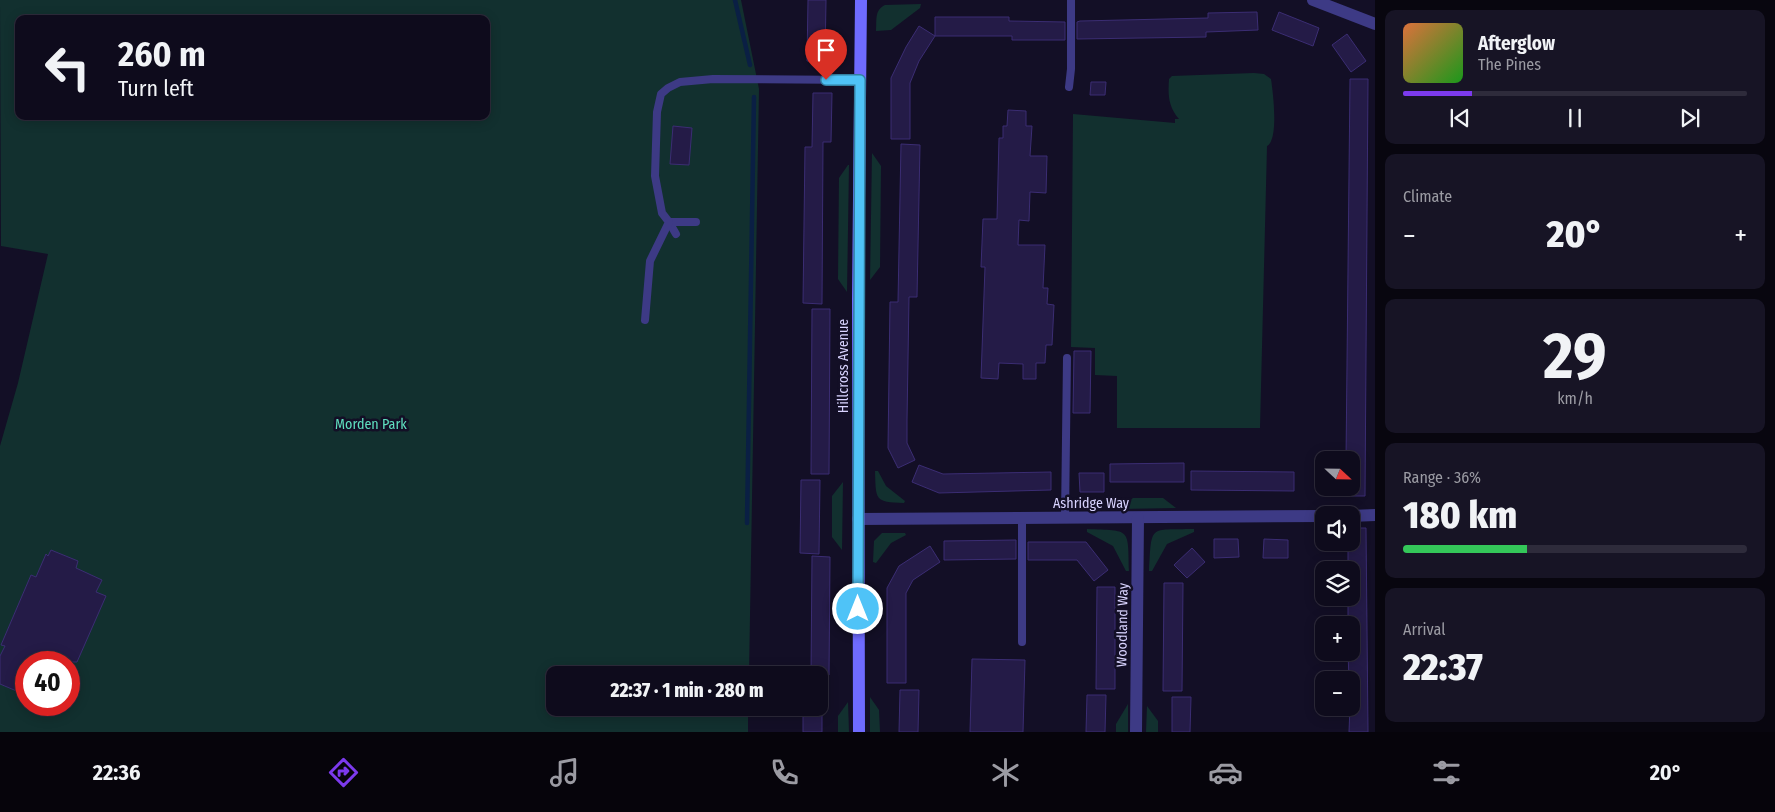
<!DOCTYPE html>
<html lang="en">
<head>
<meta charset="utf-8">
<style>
	:root { --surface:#0e0b1c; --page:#171425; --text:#f1f3f6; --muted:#9b9ba3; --line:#2e2b3b; --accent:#7c3aed }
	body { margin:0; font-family:"Fira Sans Condensed",sans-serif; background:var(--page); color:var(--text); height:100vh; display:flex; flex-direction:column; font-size:19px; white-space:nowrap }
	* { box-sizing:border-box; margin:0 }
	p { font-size:16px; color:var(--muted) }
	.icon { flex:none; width:28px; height:28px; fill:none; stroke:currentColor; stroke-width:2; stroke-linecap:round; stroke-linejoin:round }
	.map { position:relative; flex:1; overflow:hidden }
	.panel { display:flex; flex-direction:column; gap:10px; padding:10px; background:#08060f; width:400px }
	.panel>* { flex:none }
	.hud { position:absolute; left:15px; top:15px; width:475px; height:105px; border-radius:10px; box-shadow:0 2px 12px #0003,0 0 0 1px var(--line); background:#0e0b1c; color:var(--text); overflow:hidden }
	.needle { width:32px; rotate:112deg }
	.buttons { position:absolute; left:1315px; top:451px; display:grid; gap:10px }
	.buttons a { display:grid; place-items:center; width:45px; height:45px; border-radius:10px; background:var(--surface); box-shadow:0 2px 12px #0003,0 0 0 1px var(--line); font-size:25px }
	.speed { position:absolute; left:15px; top:651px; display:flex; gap:10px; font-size:25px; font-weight:700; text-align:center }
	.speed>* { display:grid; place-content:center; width:65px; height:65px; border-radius:50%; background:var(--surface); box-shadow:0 2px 12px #0003,0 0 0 1px var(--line); line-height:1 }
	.speed .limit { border:8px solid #d22; background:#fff; color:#111 }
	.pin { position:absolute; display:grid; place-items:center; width:42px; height:42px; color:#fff; margin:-51px -21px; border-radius:50% 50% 50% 0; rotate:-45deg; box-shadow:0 0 5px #0007 }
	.pin .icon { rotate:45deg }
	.me { position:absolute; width:55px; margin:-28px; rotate:0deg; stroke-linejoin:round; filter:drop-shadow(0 0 4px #0008) }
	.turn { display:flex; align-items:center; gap:18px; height:105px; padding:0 20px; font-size:22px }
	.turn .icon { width:65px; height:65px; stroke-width:2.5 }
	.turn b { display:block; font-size:35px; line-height:42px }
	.big { font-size:38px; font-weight:800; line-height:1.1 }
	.panel .widget { flex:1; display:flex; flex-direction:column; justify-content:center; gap:8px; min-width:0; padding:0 18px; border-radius:10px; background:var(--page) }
	.panel .dial { align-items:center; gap:0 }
	.dial b { font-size:65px; line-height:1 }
	.song { display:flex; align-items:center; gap:15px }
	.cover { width:60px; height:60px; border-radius:8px; background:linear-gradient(135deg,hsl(20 70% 55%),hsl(120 70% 35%)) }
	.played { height:5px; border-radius:2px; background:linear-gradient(90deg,var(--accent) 20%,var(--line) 20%) }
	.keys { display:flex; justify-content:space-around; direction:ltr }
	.heat { display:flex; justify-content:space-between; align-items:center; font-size:28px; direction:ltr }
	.charge { height:8px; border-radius:4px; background:linear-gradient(90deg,#34c759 36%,var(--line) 0) }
	.trip { position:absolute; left:546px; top:666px; width:282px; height:50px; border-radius:10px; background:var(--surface); box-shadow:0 2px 12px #0003,0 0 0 1px var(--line); font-weight:800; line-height:50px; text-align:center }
	.menu { display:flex; height:80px; justify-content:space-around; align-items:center; background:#06040b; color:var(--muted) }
	.menu .icon { width:35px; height:35px }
	.menu .on { color:var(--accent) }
	.menu b { font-size:22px; color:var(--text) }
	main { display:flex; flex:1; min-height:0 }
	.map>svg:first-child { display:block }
</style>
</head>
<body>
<main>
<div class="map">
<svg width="1375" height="732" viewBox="0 0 1375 732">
	<rect width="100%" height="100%" fill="#130f26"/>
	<g fill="#12302f" fill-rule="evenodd">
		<path d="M0 0H741L759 89 749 675H555V708H748V732H0V446L18 383 48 254 1 246ZM19 19H486V116H19ZM26 662H69V705H26Z"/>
		<path d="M921 4 920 8 891 30 876 31C877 21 874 10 885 5Z"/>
		<path d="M1254 73 1264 74 1271 79C1273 92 1279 140 1267 146L1260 428H1117V376L1095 375V348L1071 347 1073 114 1175 123V119H1179C1168 106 1168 95 1169 79L1172 76Z"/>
		<path d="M872 153 881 166 880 267 870 280Z"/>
		<path d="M848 165H849L847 292 838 279 839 178Z"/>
		<path d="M875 471H878L886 486 905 501 904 503C874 502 876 500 875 471Z"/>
		<path d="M843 482 842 550 832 537V496Z"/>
		<path d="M1133 498H1163L1176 508 1120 509Z"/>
		<path d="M1087 529C1131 531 1128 527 1129 571H1126L1113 546 1087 532Z"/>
		<path d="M1194 529V532L1167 544 1152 571H1149C1152 524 1148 530 1194 529Z"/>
		<path d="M882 533H905L906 535 891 543 876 563 873 562 874 541Z"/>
		<path d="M870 697 879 710 880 732H870Z"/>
		<path d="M848 702 849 732H838V716Z"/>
		<path d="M1128 704V732H1116V724Z"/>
		<path d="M1147 706 1158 721V732H1146Z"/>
	</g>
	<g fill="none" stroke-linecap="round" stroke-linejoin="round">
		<g stroke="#0a1f44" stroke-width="4.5">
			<path d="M735 0 750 65"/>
			<path d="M747 523 754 97"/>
		</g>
	</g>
	<g fill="#241b47" stroke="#3b2d73">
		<path d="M808 0H826L825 61H807Z"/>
		<path d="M1257 12 1258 30 1206 32V37L1077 39V22L1080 21 1208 18V13Z"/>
		<path d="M1279 12 1319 28 1313 46 1272 30Z"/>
		<path d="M935 17H1009V21L1065 22V40H1012V36H935Z"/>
		<path d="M919 26 935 36 919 61 910 83V139H891V78L906 47Z"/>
		<path d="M1347 34 1366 61 1351 72 1332 45Z"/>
		<path d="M1350 79H1368L1365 496H1351V460H1346Z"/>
		<path d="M1091 82H1106L1105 95H1090Z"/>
		<path d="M813 93H832L831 142H823L822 304 803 303 805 147H812Z"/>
		<path d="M1008 110 1026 111V126H1032L1030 156H1047L1046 193 1030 192 1029 221 1019 220 1018 245H1045L1043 288H1048L1047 304 1054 305 1052 345H1046L1045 363H1036V379H1023V364L999 363 998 379 981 378 985 267H981L983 219H997L999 138H1003V126H1007Z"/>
		<path d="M673 126 692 128 689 165 670 164Z"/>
		<path d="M901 144 920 145 917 297H909L907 420V443L915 460 898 468 888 448 890 302H898Z"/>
		<path d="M812 309H830L829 474H811Z"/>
		<path d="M1074 351H1091L1090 413H1073Z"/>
		<path d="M1184 463V482H1110V464Z"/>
		<path d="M919 465 943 474 1051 472V490L939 493 912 482Z"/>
		<path d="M1191 471 1294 472V491L1191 490Z"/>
		<path d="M1079 473H1104V492H1080Z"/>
		<path d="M801 480H820L819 554 800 553Z"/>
		<path d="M1351 528H1366L1368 732H1349L1351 680H1349L1348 652H1351V625H1348V598H1351V570H1348V542H1351Z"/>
		<path d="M1214 539H1238L1239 557 1214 558Z"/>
		<path d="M1264 539 1288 540V558H1263Z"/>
		<path d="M1016 540V559L944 560V541Z"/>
		<path d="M1028 542H1086L1108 570 1094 581 1077 560H1028Z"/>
		<path d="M930 546 940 562 913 580 906 593V683H887V588L899 566Z"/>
		<path d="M1192 548 1205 562 1187 578 1174 565Z"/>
		<path d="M51 550 78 561 76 568 102 580 96 592 106 596 77 662H26V695L0 684V656L5 646 1 645 31 575 36 577 46 554 48 556Z"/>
		<path d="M812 556 830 557 829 675H811Z"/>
		<path d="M1164 583H1183L1182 691H1163Z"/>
		<path d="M1097 587H1115V689H1096Z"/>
		<path d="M972 659 1025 660 1023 732H970Z"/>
		<path d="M900 690H919L918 732H899Z"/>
		<path d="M1087 695H1106L1105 732H1086Z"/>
		<path d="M1172 697H1191L1190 732H1172Z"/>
		<rect x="803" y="708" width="19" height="24"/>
	</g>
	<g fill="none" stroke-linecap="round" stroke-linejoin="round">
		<g stroke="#3d3a85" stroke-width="8">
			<path d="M1069 87 1071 69V0"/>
			<path d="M676 234 669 222H696"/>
			<path d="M645 320 650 261 669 222 662 213 655 176 657 112 661 94 668 88 680 82 713 79 861 80"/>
			<path d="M1065 518 1067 358"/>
			<path d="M1022 642V518"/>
		</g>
		<g stroke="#3d3a85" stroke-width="12">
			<path d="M1313 0 1375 24"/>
			<path d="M1351 516 1375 515"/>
			<path d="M858 519 1324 516"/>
			<path d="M1136 732 1138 518"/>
		</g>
		<path stroke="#6f6bff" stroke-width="12" d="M859 732 858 299 861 0"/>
	</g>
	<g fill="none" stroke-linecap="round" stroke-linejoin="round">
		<defs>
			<path id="route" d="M826 80H860L858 609"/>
		</defs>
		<use href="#route" stroke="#337fa1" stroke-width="12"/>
		<use href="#route" stroke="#4fc3f7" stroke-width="9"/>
	</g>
	<g text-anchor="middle" stroke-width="5" stroke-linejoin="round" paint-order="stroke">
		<g font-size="14" fill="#d9d4ff" stroke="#130f26">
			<text transform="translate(843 366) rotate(-90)" y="5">Hillcross Avenue</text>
			<text x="1091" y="508">Ashridge Way</text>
			<text transform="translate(1122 625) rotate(-89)" y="5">Woodland Way</text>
		</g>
		<g font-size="14" fill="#5fe0c0" stroke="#130f26">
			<text x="371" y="429">Morden Park</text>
		</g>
	</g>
</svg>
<div class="buttons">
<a><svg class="needle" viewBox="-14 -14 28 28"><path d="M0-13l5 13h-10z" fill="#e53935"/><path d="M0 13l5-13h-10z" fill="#9b9ba3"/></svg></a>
<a><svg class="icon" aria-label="sound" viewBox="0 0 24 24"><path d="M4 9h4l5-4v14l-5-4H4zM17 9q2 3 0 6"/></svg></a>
<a><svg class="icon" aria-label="layers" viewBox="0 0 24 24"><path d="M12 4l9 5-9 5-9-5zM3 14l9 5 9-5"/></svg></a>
<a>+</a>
<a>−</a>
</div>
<div class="speed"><div class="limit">40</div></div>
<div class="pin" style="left:826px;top:80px;background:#d93025"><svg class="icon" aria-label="arrive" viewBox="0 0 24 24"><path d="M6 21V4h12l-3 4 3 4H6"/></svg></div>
<svg class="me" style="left:858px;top:609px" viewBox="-20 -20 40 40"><circle r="17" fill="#4fc3f7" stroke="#fff" stroke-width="3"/><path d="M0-11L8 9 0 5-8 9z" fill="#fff"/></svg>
<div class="trip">22:37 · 1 min · 280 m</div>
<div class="hud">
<div class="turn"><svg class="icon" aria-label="left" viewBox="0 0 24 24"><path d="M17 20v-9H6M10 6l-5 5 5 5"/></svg><div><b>260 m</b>Turn left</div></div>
</div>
</div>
<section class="panel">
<div class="widget">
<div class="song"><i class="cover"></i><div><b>Afterglow</b><p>The Pines</p></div></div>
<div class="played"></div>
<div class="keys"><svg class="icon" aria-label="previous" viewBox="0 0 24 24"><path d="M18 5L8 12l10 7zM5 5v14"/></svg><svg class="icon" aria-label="pause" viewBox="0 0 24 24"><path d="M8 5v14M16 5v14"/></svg><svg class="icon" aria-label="next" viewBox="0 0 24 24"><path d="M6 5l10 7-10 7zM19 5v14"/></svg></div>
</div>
<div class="widget"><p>Climate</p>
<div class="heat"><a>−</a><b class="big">20°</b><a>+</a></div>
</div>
<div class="widget dial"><b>29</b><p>km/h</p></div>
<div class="widget"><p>Range · 36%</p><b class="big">180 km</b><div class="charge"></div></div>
<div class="widget"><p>Arrival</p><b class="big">22:37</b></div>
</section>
</main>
<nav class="menu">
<b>22:36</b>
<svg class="icon on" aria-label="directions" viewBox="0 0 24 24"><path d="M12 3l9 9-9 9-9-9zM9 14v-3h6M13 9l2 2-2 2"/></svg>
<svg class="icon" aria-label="music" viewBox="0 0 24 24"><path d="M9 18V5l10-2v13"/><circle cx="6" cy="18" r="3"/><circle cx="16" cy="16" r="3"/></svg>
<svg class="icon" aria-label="phone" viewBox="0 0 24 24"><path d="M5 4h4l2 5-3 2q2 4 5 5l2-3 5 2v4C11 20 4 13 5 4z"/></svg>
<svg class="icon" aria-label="climate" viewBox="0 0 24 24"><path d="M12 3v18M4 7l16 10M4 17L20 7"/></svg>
<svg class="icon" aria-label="car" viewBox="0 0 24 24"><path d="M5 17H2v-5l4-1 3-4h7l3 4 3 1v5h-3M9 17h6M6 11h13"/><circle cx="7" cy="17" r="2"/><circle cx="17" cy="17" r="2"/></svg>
<svg class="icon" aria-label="filters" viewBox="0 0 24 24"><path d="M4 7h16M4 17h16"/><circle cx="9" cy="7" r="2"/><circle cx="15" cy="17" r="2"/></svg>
<b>20°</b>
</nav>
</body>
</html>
